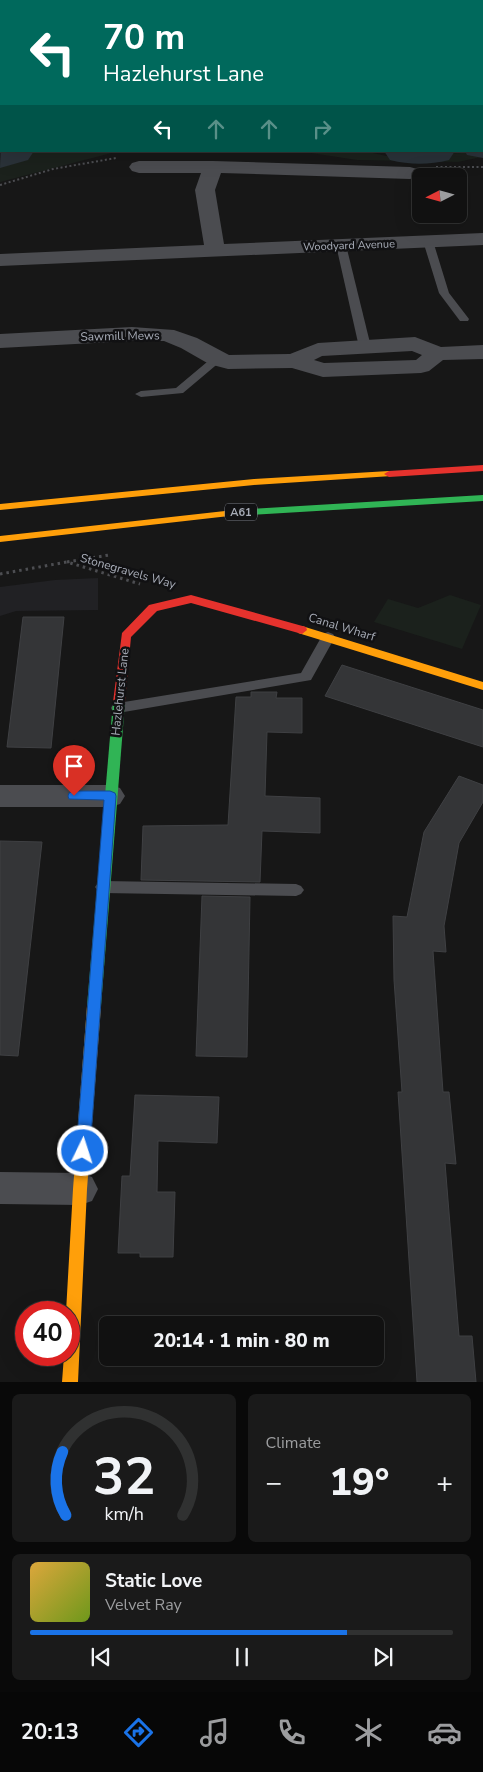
<!DOCTYPE html>
<html lang="en">
<head>
<meta charset="utf-8">
<style>
	:root { --surface:#111; --page:#1a1a1a; --text:#f1f3f6; --muted:#9c9d9f; --line:#303131; --accent:#1a73e8 }
	body { margin:0; font-family:"Nunito Sans",sans-serif; background:var(--page); color:var(--text); height:100vh; display:flex; flex-direction:column; font-size:19px; white-space:nowrap }
	* { box-sizing:border-box; margin:0 }
	p { font-size:16px; color:var(--muted) }
	.icon { flex:none; width:28px; height:28px; fill:none; stroke:currentColor; stroke-width:2; stroke-linecap:round; stroke-linejoin:round }
	.map { position:relative; height:1382px; overflow:hidden }
	.drawer { display:flex; flex-direction:column; gap:12px; padding:12px; background:#090909; flex:1 }
	.drawer>* { flex:none }
	.hud { position:absolute; left:0px; top:0px; width:484px; height:152px; box-shadow:0 5px 20px #0002,0 0 0 1px var(--line); background:#00695c; color:#fff; overflow:hidden }
	.needle { width:32px; rotate:264deg }
	.tools { position:absolute; left:412px; top:168px; display:grid; gap:10px }
	.tools a { display:grid; place-items:center; width:55px; height:55px; border-radius:8px; background:var(--surface); box-shadow:0 5px 20px #0002,0 0 0 1px var(--line); font-size:25px }
	.speed { position:absolute; left:15px; top:1301px; display:flex; gap:10px; font-size:25px; font-weight:700; text-align:center }
	.speed>* { display:grid; place-content:center; width:65px; height:65px; border-radius:50%; background:var(--surface); box-shadow:0 5px 20px #0002,0 0 0 1px var(--line); line-height:1 }
	.speed .limit { border:8px solid #d22; background:#fff; color:#111 }
	.pin { position:absolute; display:grid; place-items:center; width:42px; height:42px; color:#fff; margin:-51px -21px; border-radius:50% 50% 50% 0; rotate:-45deg; box-shadow:0 0 5px #0007 }
	.pin .icon { rotate:45deg }
	.me { position:absolute; width:55px; margin:-28px; rotate:4deg; stroke-linejoin:round; filter:drop-shadow(0 0 4px #0008) }
	.turn { display:flex; align-items:center; gap:18px; height:105px; padding:0 20px; font-size:22px }
	.turn .icon { width:65px; height:65px; stroke-width:2.5 }
	.turn b { display:block; font-size:35px; line-height:42px }
	.lanes { display:flex; align-items:center; height:48px; padding:0 20px; background:#0003; justify-content:center; gap:25px; direction:ltr }
	.lanes .off { opacity:.35 }
	.big { font-size:38px; font-weight:800; line-height:1.1 }
	.drawer .tile { flex:1; display:flex; flex-direction:column; justify-content:center; gap:8px; min-width:0; padding:0 18px; border-radius:8px; background:var(--page) }
	.drawer .dial { align-items:center; gap:0 }
	.dial svg { height:130px; overflow:visible; fill:none; stroke:var(--line); stroke-width:7; stroke-linecap:round; text-anchor:middle }
	.dial text { fill:var(--text); stroke:none }
	.song { display:flex; align-items:center; gap:15px }
	.cover { width:60px; height:60px; border-radius:8px; background:linear-gradient(135deg,hsl(40 70% 55%),hsl(80 70% 35%)) }
	.played { height:5px; border-radius:2px; background:linear-gradient(90deg,var(--accent) 75%,var(--line) 75%) }
	.keys { display:flex; justify-content:space-around; direction:ltr }
	.heat { display:flex; justify-content:space-between; align-items:center; font-size:28px; direction:ltr }
	.drawer .tiles { flex:1; display:grid; gap:12px; grid-template-columns:1fr 1fr }
	.tile:last-child { grid-column:span 2 }
	.trip { position:absolute; left:99px; top:1316px; width:285px; height:50px; border-radius:8px; background:var(--surface); box-shadow:0 5px 20px #0002,0 0 0 1px var(--line); font-weight:800; line-height:50px; text-align:center }
	.tabs { display:flex; height:80px; justify-content:space-around; align-items:center; background:#070707; color:var(--muted) }
	.tabs .icon { width:35px; height:35px }
	.tabs .on { color:var(--accent) }
	.tabs b { font-size:22px; color:var(--text) }
	.map>svg:first-child { display:block }
</style>
</head>
<body>
<div class="map">
<svg width="483" height="1382" viewBox="0 0 483 1382">
	<rect width="100%" height="100%" fill="#171717"/>
	<path fill="#212124" d="M98 578V610L16 611 0 616V587L55 580Z"/>
	<g fill="#1b211c">
		<path d="M0 0H219L1 1 0 9Z"/>
		<path d="M29 151H119L0 182V160Z"/>
		<path d="M298 151H364L391 157 478 152 482 157 458 162 357 160Z"/>
		<path d="M450 595 481 605 462 649 374 622 388 599 418 608Z"/>
	</g>
	<g fill="none" stroke-linecap="round" stroke-linejoin="round">
		<g fill="#2a3239" fill-rule="evenodd">
			<path d="M483 134V158L467 155 465 151H482Z"/>
			<path d="M1 141V151H34L28 160 0 168Z"/>
			<path d="M384 151H455L449 160C429 165 410 165 390 160Z"/>
		</g>
	</g>
	<g fill="#343537" stroke="#3f4043">
		<path d="M23 617H64L51 748 7 747Z"/>
		<path d="M342 665 483 710V747L325 696Z"/>
		<path d="M251 692H277L276 698H302V733L267 732 265 796 320 798V833L262 831 260 882 141 880 143 826 228 825 236 697H251Z"/>
		<path d="M459 776 483 785V802L459 843 444 926 446 952 433 951 443 1092H449L456 1164 445 1163 459 1336H472L476 1382H417L398 1092H402L394 980 393 916 407 917 424 832Z"/>
		<path d="M0 841 42 842 18 1056 0 1055Z"/>
		<path d="M202 896 250 897 247 1057 196 1056Z"/>
		<path d="M135 1095 219 1097 217 1143 158 1141 157 1192H175L173 1257H140V1253H118L122 1176H130Z"/>
	</g>
	<g fill="none" stroke-linecap="round" stroke-linejoin="round">
		<g stroke="#4d4e52" stroke-width="2" stroke-dasharray="2 2.5" stroke-linecap="butt">
			<path d="M436 167H483"/>
			<path d="M0 185 53 169 116 158"/>
		</g>
		<g stroke="#4d4e52" stroke-width="3" stroke-dasharray="2.5 4" stroke-linecap="butt">
			<path d="M67 562 109 555"/>
			<path d="M0 574 67 562 140 584"/>
		</g>
		<g fill="#4b4c50" fill-rule="evenodd">
			<path d="M428 238 433 241 449 293 469 319 468 321H460L439 293 423 241Z"/>
			<path d="M341 242 346 245 371 347 365 350 359 347 336 245Z"/>
			<path d="M217 356 223 359 221 361 183 393 141 397 135 394 141 391 176 388 213 357Z"/>
			<path d="M328 632 333 634 335 637 311 680 118 713 113 712 111 708 113 704 118 703 301 673 323 634Z"/>
			<path d="M103 881 296 884 301 886 304 890 301 894 296 896 103 893 98 891 95 887 98 883Z"/>
		</g>
		<g fill="#4b4c50" fill-rule="evenodd">
			<rect x="482" y="82" width="1" height="12"/>
			<path d="M139 161H213L410 167 417 169 420 173 417 177 410 179 221 173 215 190 224 244 483 233V245L0 266V254L204 245 195 190 201 173H139L132 171 129 167 132 163Z"/>
			<path d="M132 327 174 330 197 338 229 355 290 354 318 343 415 337 441 347 483 345V359L443 360 429 371 421 373 323 377 292 368 228 369 209 364 181 348 164 341H132L0 348V334ZM412 351 422 355 416 360 324 363 314 360 322 356Z"/>
			<path d="M0 785H110L120 788 125 796 120 804 110 807H0Z"/>
			<path d="M0 1172 80 1173 92 1177 98 1189 92 1201 80 1205 0 1204Z"/>
		</g>
		<g fill="#30b455" fill-rule="evenodd">
			<rect x="0" y="81" width="1" height="4"/>
			<path d="M483 495V501L234 516 229 513 234 510Z"/>
			<path d="M119 698 125 702 101 1006 99 1010 94 1012 89 1010 87 1006 113 702Z"/>
		</g>
		<g fill="#ff9f0a" fill-rule="evenodd">
			<path d="M389 471 394 474 392 476 254 485 0 510V504L254 479Z"/>
			<path d="M234 510 238 511 239 513 238 515 0 542V536Z"/>
			<path d="M302 626 483 682V690L298 633 297 630 298 627Z"/>
			<path d="M94 1000 99 1002 101 1006 87 1189 78 1382H62L64 1355H69V1312H66L73 1189 87 1006 89 1002Z"/>
		</g>
		<g fill="#e5322d" fill-rule="evenodd">
			<rect x="482" y="56" width="1" height="4"/>
			<path d="M483 465V471L389 477 384 474 389 471Z"/>
			<path d="M191 595 306 627 307 630 302 634 191 603 157 611 131 637 125 702 119 706 115 705 113 702 122 633 149 605Z"/>
		</g>
		<path stroke="#4b4c4f" stroke-width="2.5" stroke-dasharray="4.5 4" stroke-linecap="butt" d="M441 1 483 0"/>
	</g>
	<path fill="#1a73e8" stroke="#114b97" d="M74 791H110L115 793 116 796 90 1151 88 1156 83 1158 78 1156 76 1151 104 800 69 799 68 796 69 793Z"/>
	<g text-anchor="middle" stroke-width="5" stroke-linejoin="round" paint-order="stroke">
		<g font-size="11" fill="#a8adb8" stroke="#111113">
			<text transform="translate(349 245) rotate(-2)" y="4">Woodyard Avenue</text>
		</g>
		<rect fill="#111113" stroke="#7b7e86" stroke-width="1" x="225" y="503.5" width="32" height="17" rx="4"/>
		<g font-size="11" font-weight="bold" fill="#a8adb8">
			<text x="241" y="516">A61</text>
		</g>
		<g font-size="12" fill="#a8adb8" stroke="#111113">
			<text transform="translate(120 336) rotate(-1)" y="4">Sawmill Mews</text>
			<text transform="translate(128 571) rotate(16)" y="4">Stonegravels Way</text>
			<text transform="translate(342 627) rotate(17)" y="4">Canal Wharf</text>
			<text transform="translate(120 692) rotate(-84)" y="4">Hazlehurst Lane</text>
		</g>
	</g>
</svg>
<div class="tools">
<a><svg class="needle" viewBox="-14 -14 28 28"><path d="M0-13l5 13h-10z" fill="#e53935"/><path d="M0 13l5-13h-10z" fill="#9c9d9f"/></svg></a>
</div>
<div class="speed"><div class="limit">40</div></div>
<div class="pin" style="left:74px;top:796px;background:#d93025"><svg class="icon" aria-label="arrive" viewBox="0 0 24 24"><path d="M6 21V4h12l-3 4 3 4H6"/></svg></div>
<svg class="me" style="left:83px;top:1151px" viewBox="-20 -20 40 40"><circle r="17" fill="#1a73e8" stroke="#fff" stroke-width="3"/><path d="M0-11L8 9 0 5-8 9z" fill="#fff"/></svg>
<div class="trip">20:14 · 1 min · 80 m</div>
<div class="hud">
<div class="turn"><svg class="icon" aria-label="left" viewBox="0 0 24 24"><path d="M17 20v-9H6M10 6l-5 5 5 5"/></svg><div><b>70 m</b>Hazlehurst Lane</div></div>
<div class="lanes"><svg class="icon" aria-label="left" viewBox="0 0 24 24"><path d="M17 20v-9H6M10 6l-5 5 5 5"/></svg><svg class="icon off" aria-label="ahead" viewBox="0 0 24 24"><path d="M12 20V5M6 11l6-6 6 6"/></svg><svg class="icon off" aria-label="ahead" viewBox="0 0 24 24"><path d="M12 20V5M6 11l6-6 6 6"/></svg><svg class="icon off" aria-label="right" viewBox="0 0 24 24"><path d="M7 20v-9h11M14 6l5 5-5 5"/></svg></div>
</div>
</div>
<section class="drawer">
<div class="tiles">
<div class="tile dial"><svg viewBox="0 0 100 80">
<path d="M14 69A42 42 0 1 1 86 69"/>
<path d="M14 69A42 42 0 0 1 12 30" stroke="#1a73e8"/>
<text x="50" y="56" font-size="32" font-weight="700">32</text>
<text x="50" y="72" font-size="11">km/h</text>
</svg></div>
<div class="tile"><p>Climate</p>
<div class="heat"><a>−</a><b class="big">19°</b><a>+</a></div>
</div>
<div class="tile">
<div class="song"><i class="cover"></i><div><b>Static Love</b><p>Velvet Ray</p></div></div>
<div class="played"></div>
<div class="keys"><svg class="icon" aria-label="previous" viewBox="0 0 24 24"><path d="M18 5L8 12l10 7zM5 5v14"/></svg><svg class="icon" aria-label="pause" viewBox="0 0 24 24"><path d="M8 5v14M16 5v14"/></svg><svg class="icon" aria-label="next" viewBox="0 0 24 24"><path d="M6 5l10 7-10 7zM19 5v14"/></svg></div>
</div>
</div>
</section>
<nav class="tabs">
<b>20:13</b>
<svg class="icon on" aria-label="directions" viewBox="0 0 24 24"><path d="M12 3l9 9-9 9-9-9zM9 14v-3h6M13 9l2 2-2 2"/></svg>
<svg class="icon" aria-label="music" viewBox="0 0 24 24"><path d="M9 18V5l10-2v13"/><circle cx="6" cy="18" r="3"/><circle cx="16" cy="16" r="3"/></svg>
<svg class="icon" aria-label="phone" viewBox="0 0 24 24"><path d="M5 4h4l2 5-3 2q2 4 5 5l2-3 5 2v4C11 20 4 13 5 4z"/></svg>
<svg class="icon" aria-label="climate" viewBox="0 0 24 24"><path d="M12 3v18M4 7l16 10M4 17L20 7"/></svg>
<svg class="icon" aria-label="car" viewBox="0 0 24 24"><path d="M5 17H2v-5l4-1 3-4h7l3 4 3 1v5h-3M9 17h6M6 11h13"/><circle cx="7" cy="17" r="2"/><circle cx="17" cy="17" r="2"/></svg>
</nav>
</body>
</html>
